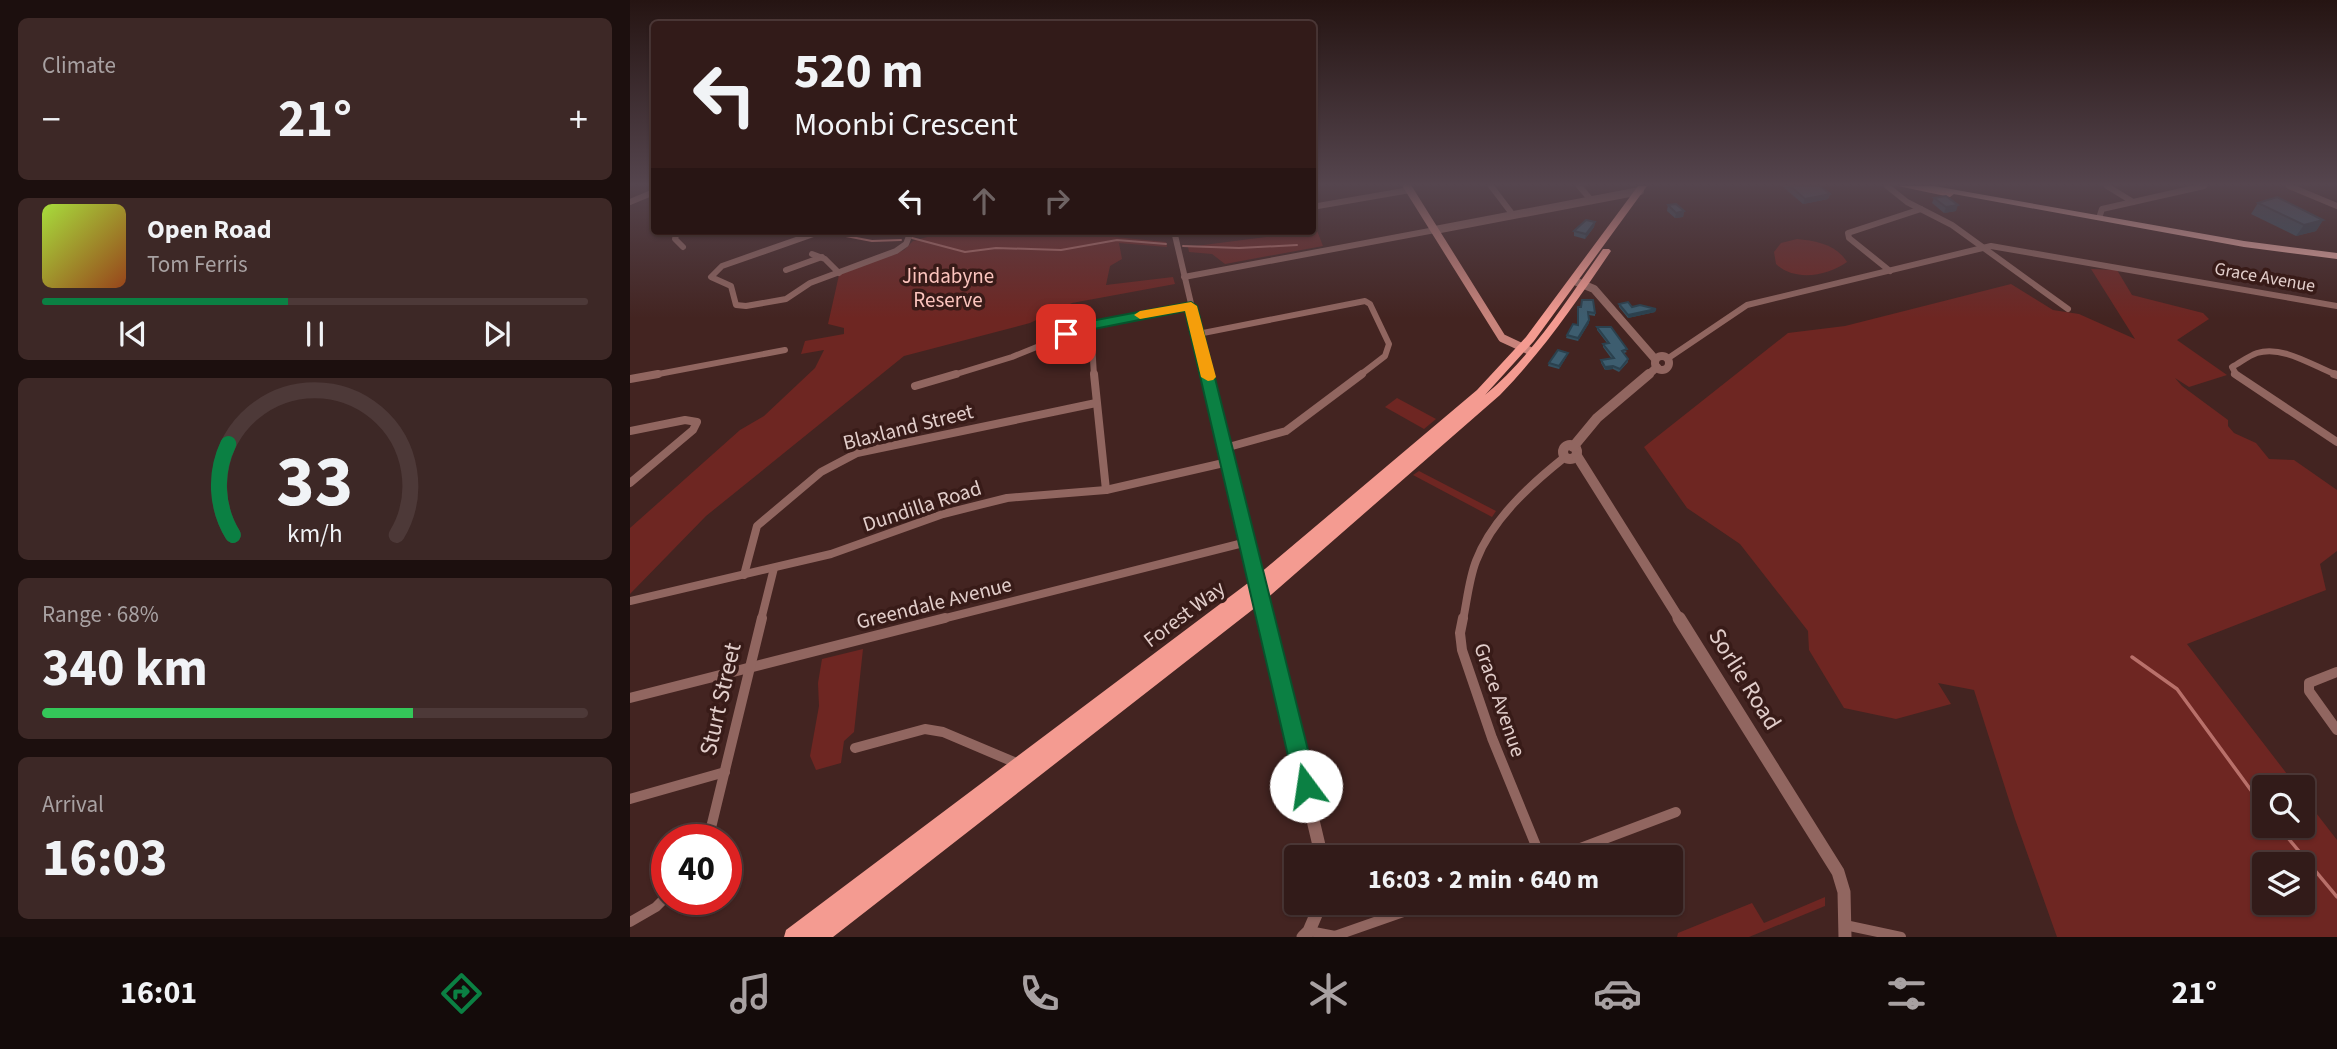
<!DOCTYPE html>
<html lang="en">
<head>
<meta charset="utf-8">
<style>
	:root { --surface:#321b19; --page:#3d2826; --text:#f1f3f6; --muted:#a8a1a2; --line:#4d3938; --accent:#0b8043 }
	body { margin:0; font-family:"Source Sans 3",sans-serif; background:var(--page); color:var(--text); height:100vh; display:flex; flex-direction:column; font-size:26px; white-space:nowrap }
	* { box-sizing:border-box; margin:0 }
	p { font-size:23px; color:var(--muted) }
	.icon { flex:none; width:38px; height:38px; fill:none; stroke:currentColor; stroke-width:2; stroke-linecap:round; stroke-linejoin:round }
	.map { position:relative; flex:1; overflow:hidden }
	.panel { display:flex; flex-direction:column; gap:18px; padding:18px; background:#1c0f0e; width:630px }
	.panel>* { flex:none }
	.hud { position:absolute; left:21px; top:21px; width:665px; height:214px; border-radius:7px; box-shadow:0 2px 5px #0004,0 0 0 2px var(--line); background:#321b19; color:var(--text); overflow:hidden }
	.tools { position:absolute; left:1622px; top:775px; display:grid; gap:14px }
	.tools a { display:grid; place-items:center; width:63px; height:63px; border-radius:7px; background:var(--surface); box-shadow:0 2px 5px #0004,0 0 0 2px var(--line); font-size:35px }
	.speed { position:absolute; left:21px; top:824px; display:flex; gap:14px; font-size:35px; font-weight:700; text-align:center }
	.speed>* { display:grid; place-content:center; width:91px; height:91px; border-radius:50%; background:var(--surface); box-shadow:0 2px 5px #0004,0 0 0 2px var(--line); line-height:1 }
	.speed .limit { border:10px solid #d22; background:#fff; color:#111 }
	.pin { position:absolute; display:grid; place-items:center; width:60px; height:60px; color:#fff; margin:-30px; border-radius:14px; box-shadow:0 4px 10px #0006 }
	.me { position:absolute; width:77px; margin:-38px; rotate:346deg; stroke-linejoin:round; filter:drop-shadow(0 0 5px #0008) }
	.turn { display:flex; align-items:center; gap:24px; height:147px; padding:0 28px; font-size:32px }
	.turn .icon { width:91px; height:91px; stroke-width:2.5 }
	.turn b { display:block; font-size:49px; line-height:60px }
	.lanes { display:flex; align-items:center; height:66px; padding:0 28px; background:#0003; justify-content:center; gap:35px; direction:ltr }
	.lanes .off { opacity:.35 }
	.big { font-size:52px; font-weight:700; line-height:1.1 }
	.panel .tile { flex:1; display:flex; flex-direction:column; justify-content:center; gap:10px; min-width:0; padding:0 24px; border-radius:10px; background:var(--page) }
	.panel .dial { align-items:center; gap:0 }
	.dial svg { height:182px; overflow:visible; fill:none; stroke:var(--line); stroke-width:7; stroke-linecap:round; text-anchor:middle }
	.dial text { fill:var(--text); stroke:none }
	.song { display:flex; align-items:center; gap:21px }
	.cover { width:84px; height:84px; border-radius:10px; background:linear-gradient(135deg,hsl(80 70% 55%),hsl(20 70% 35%)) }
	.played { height:7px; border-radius:4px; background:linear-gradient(90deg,var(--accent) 45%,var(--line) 45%) }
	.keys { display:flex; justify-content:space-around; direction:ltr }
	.heat { display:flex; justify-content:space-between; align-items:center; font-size:38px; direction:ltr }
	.charge { height:10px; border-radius:5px; background:linear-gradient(90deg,#34c759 68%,var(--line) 0) }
	.trip { position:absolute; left:654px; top:845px; width:399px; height:70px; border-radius:7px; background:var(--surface); box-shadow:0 2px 5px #0004,0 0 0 2px var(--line); font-weight:700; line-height:70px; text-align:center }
	.menu { display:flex; height:112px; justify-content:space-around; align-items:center; background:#140b0a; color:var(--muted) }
	.menu .icon { width:49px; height:49px }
	.menu .active { color:var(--accent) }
	.menu b { font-size:32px; color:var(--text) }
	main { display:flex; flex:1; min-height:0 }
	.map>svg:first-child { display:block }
</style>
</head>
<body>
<main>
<section class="panel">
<div class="tile"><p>Climate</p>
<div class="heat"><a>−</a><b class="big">21°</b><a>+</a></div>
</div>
<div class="tile">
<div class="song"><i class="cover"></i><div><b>Open Road</b><p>Tom Ferris</p></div></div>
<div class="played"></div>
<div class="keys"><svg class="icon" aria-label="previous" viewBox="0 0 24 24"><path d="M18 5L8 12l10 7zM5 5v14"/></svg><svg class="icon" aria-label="pause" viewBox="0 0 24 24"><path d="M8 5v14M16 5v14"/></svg><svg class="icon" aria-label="next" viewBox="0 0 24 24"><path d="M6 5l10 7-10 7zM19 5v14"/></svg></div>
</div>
<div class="tile dial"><svg viewBox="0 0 100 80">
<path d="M14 69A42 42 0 1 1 86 69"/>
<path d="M14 69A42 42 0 0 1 12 29" stroke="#0b8043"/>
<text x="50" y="56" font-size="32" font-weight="700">33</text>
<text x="50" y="72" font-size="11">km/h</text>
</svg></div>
<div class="tile"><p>Range · 68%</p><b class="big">340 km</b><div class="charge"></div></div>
<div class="tile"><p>Arrival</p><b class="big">16:03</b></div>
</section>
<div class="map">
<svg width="1707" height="937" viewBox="0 0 1707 937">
	<rect width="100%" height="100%" fill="#432421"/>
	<g fill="#6e2622" fill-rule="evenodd">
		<path d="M686 228 693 246 595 264 582 254 559 252 558 247 682 231Z"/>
		<path d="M318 231H478L485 237 536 242 537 247 489 243 492 259 480 266 476 285 543 277 545 284 442 303 400 323 274 356 76 516 0 594V528L110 430 134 416 185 368 194 350 171 354 175 341 214 334V328L198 324 209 275 274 250 283 241Z"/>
		<path d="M1167 239C1186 241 1206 244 1217 262 1198 276 1164 282 1146 264L1144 252 1151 243Z"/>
		<path d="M1461 269 1487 270 1502 295 1573 313 1579 319 1547 340 1597 375 1559 387 1545 378 1552 386 1598 420V426L1604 433 1626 443 1639 459 1664 460 1707 490V551L1690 564 1696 590 1557 644 1667 787 1634 788V826H1673V796L1707 840V937H1427L1385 819 1344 690 1308 683 1321 704 1266 719 1214 708 1179 650 1178 631 1110 544 1057 508 1014 447 1158 333 1215 326 1381 284 1423 310 1449 314 1505 339ZM1634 864H1673V903H1634Z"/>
		<path d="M767 398 806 419 794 429 755 407Z"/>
		<path d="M789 471 866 511 862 517 783 475Z"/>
		<path d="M233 649 224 732 214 741 211 763 186 770 180 756 189 706 188 683 192 659Z"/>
		<path d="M1195 897V906L1119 937H1047L1048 933 1122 903 1134 923Z"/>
	</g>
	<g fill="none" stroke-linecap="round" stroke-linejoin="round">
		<g stroke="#b9706a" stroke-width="2">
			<path d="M195 232 242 241 271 240"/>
			<path d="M282 238 335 252 366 248 431 250 487 240 536 244"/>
			<path d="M553 246 609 248 667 245"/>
		</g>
		<g stroke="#b9706a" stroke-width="3.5">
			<path d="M1502 657 1547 689 1634 808"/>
			<path d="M1648 826 1707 897"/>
		</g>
		<g stroke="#916660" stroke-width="6">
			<path d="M861 186 883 215"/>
			<path d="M949 186 962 201"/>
			<path d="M1257 186 1277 202 1322 225 1438 309"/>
			<path d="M1477 186 1503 202"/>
			<path d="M1659 186 1707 206"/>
			<path d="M0 202 24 192"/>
			<path d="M682 207 780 190"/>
			<path d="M1470 215 1472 209 1574 186"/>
			<path d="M47 231 45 239 53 247"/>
			<path d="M192 231 92 266 81 277 101 286 106 305 116 306 156 299 180 283 266 251 276 244 281 231"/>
			<path d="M544 231 578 376"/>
			<path d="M182 254 195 259 209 273"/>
			<path d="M156 270 192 257"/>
			<path d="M1260 271 1219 238 1218 233 1291 209"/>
			<path d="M554 277 805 230"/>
			<path d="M461 325 464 376"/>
			<path d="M568 334 735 301 740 304 759 344 755 356 729 376"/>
			<path d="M1037 359 1117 305 1361 246 1707 306"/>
			<path d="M18 376 155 350"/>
			<path d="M320 376 382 357 461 325 560 306"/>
			<path d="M1607 376 1602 367C1610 363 1618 356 1627 353 1653 345 1683 366 1707 375"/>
		</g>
		<g stroke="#916660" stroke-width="8">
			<path d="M464 374 476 490"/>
			<path d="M578 374 627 584"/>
			<path d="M1605 374 1707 442"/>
			<path d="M1704 374 1707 375"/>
			<path d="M0 379 28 374"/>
			<path d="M285 386 326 374"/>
			<path d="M0 431 55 420 67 422 63 430 0 483"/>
			<path d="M595 448 656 431 732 374"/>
			<path d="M114 575 127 526 191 472 227 453 466 403"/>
			<path d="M0 601 201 554 313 514 377 498 476 490 598 462"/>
			<path d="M131 620 144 568"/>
			<path d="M308 620 617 542"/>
			<path d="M833 620C837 601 839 579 846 561 862 519 901 484 935 457"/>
		</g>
		<g stroke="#916660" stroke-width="10">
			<path d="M833 618 830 633 832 650 862 738 911 858"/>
			<path d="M1707 672 1679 683V691L1707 730"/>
			<path d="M0 698 315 618"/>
			<path d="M225 748 295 729 313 732 391 765"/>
			<path d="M0 799 95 772"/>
			<path d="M78 840 132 618"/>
			<path d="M924 858 1046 812"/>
			<path d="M0 922 26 907 37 896"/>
			<path d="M1215 925 1271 937"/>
			<path d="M679 931 705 936 799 903"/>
		</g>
		<g stroke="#916660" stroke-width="8">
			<path d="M805 230 1010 191"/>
			<path d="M947 282 964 289 1025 359"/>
			<circle cx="1032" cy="363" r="7"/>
			<path d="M1017 376 1027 367"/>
		</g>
		<g stroke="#916660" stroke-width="10">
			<circle cx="940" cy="452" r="7"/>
			<path d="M943 447 967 418 1019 374"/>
			<path d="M947 456 1050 620"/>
			<path d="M629 591 636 620"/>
		</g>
		<g stroke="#916660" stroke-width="13">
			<path d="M635 618 692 858"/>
			<path d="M1049 618 1208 872 1214 892 1215 937"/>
			<path d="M673 937 679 931 691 903"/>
		</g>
		<path stroke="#c9847c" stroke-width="8" d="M777 186 872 338 900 351"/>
		<g fill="#f49b91" fill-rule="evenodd">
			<path d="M1008 186H1017L904 341 855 395C903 355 937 300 973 249H979L981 251C947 301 913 351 870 395L635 600 203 937H154L156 930 622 580 847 390 896 337Z"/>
			<path d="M1268 186H1290L1320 191 1324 194 1320 197Z"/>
		</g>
		<path fill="#f3b0a8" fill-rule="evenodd" d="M1280 186H1304L1614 241 1707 253V259L1614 247Z"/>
	</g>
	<g fill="#34505f">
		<path d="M1152 186H1190L1200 194 1198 199 1173 204Z"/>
		<path d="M1304 198 1326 211 1314 213 1302 203Z"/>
		<path d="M1628 203 1693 220 1686 231 1666 236 1621 214Z"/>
		<path d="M1038 205 1054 211 1053 217 1045 218 1037 211Z"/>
		<path d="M965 222 964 227 955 239 944 236V231Z"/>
		<path d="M989 304 1002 307 1026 309 1025 312 998 318 989 307Z"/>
		<path d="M948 307 965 313V316L959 315V323L948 341 936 338 937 335 948 325Z"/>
		<path d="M967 327 997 352 994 353 998 362 989 372 983 369 975 370 971 363V360L981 358 973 347V344L977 343 967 330Z"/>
		<path d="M937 356 929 369 918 366 919 363Z"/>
	</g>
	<g fill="#2b414e">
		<path d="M1200 194 1198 199 1173 204 1175 199Z"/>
		<path d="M1328 205 1326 211 1314 213 1316 207Z"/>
		<path d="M1054 211 1053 217 1045 218 1046 213Z"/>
		<path d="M1693 220 1686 231 1666 236 1674 225Z"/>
		<path d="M965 222 964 227 955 239 956 234Z"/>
		<path d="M1026 309 1025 312 998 318V315Z"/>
		<path d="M959 320V323L948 341V338Z"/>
		<path d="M938 353 937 356 929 369V366Z"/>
		<path d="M983 366V369L975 370V367Z"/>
	</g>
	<g fill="#3d5d6f" stroke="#2b414e" stroke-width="2">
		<path d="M1160 186H1190L1200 194 1175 199Z"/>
		<path d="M1316 196 1328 205 1316 207 1304 198Z"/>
		<path d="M1647 197 1693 220 1674 225 1628 203Z"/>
		<path d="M1046 204 1054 211 1046 213 1038 205Z"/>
		<path d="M956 220 965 222 956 234 944 231Z"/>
		<path d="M952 300H963L965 313 958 312 959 320 948 338 937 335 943 324 948 325V307H951Z"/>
		<path d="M998 302 1002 307 1010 305 1026 309 998 315 989 304Z"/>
		<path d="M967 327H981L997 349 992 351 998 359 990 369 983 366 975 367 971 360 984 358 973 344 979 343Z"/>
		<path d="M928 350 938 353 929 366 919 363Z"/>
	</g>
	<linearGradient id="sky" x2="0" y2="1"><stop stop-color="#251412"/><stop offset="0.58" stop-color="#55454e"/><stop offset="1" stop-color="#55454e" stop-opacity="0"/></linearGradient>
	<rect width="1707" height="318" fill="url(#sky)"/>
	<path fill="#0b8043" stroke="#07532c" stroke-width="2" d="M561 302 567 306 687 786 683 793 676 796 668 793 665 786 555 311 464 329 436 338 429 334 461 321Z"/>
	<path fill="#f59e0b" d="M561 302 567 306 586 377 583 380 578 381 571 377 555 311 510 319 504 315 510 311Z"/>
	<g text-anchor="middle" stroke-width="7" stroke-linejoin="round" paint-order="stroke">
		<g font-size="18" fill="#e2cecb" stroke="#381b18">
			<text transform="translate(1635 277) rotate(10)" y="6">Grace Avenue</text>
		</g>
		<g font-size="21" fill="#fbc4bd" stroke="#381b18">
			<text x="318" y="283">Jindabyne<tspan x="318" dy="24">Reserve</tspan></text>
		</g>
		<g font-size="21" fill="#e2cecb" stroke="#381b18">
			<text transform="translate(278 427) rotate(-14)" y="7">Blaxland Street</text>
			<text transform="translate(292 506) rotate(-18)" y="7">Dundilla Road</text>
			<text transform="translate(304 603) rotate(-14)" y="7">Greendale Avenue</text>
			<text transform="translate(554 614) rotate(-37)" y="7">Forest Way</text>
			<text transform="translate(870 700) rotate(71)" y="7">Grace Avenue</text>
		</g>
		<g font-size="24" fill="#e2cecb" stroke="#381b18">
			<text transform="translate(1115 679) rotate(58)" y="8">Sorlie Road</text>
			<text transform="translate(90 699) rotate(-77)" y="8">Sturt Street</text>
		</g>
	</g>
</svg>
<div class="tools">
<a><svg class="icon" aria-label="search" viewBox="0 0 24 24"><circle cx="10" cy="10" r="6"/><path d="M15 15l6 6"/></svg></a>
<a><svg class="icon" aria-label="layers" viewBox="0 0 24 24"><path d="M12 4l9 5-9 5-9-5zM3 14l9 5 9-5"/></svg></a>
</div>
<div class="speed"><div class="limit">40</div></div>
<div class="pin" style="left:436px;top:334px;background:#d93025"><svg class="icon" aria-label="arrive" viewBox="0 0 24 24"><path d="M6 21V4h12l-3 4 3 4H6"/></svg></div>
<svg class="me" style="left:676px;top:786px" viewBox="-20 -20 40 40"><circle r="19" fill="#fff"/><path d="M0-13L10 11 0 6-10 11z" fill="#0b8043"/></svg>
<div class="trip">16:03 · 2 min · 640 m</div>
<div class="hud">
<div class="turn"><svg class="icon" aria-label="left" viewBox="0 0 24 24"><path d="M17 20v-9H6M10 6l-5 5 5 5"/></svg><div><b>520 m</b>Moonbi Crescent</div></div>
<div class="lanes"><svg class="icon" aria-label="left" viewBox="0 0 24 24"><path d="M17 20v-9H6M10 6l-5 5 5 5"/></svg><svg class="icon off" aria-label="ahead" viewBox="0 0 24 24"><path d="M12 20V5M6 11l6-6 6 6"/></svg><svg class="icon off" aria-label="right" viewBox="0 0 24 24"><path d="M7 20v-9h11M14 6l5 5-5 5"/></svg></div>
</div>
</div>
</main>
<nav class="menu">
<b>16:01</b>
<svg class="icon active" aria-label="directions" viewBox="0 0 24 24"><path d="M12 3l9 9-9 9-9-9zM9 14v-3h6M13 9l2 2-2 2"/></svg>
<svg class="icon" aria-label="music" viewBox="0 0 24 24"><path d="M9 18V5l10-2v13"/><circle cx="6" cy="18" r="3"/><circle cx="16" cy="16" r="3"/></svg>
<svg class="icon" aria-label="phone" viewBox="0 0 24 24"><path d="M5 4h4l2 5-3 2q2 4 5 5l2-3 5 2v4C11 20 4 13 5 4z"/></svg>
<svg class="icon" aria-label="climate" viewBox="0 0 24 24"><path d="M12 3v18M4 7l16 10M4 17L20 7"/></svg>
<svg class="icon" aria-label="car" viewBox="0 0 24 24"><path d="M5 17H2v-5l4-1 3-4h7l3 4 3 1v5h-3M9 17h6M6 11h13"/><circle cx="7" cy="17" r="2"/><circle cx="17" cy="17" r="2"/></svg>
<svg class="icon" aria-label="filters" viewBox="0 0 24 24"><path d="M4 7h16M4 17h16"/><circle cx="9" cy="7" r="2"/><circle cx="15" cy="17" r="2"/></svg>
<b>21°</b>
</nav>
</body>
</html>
